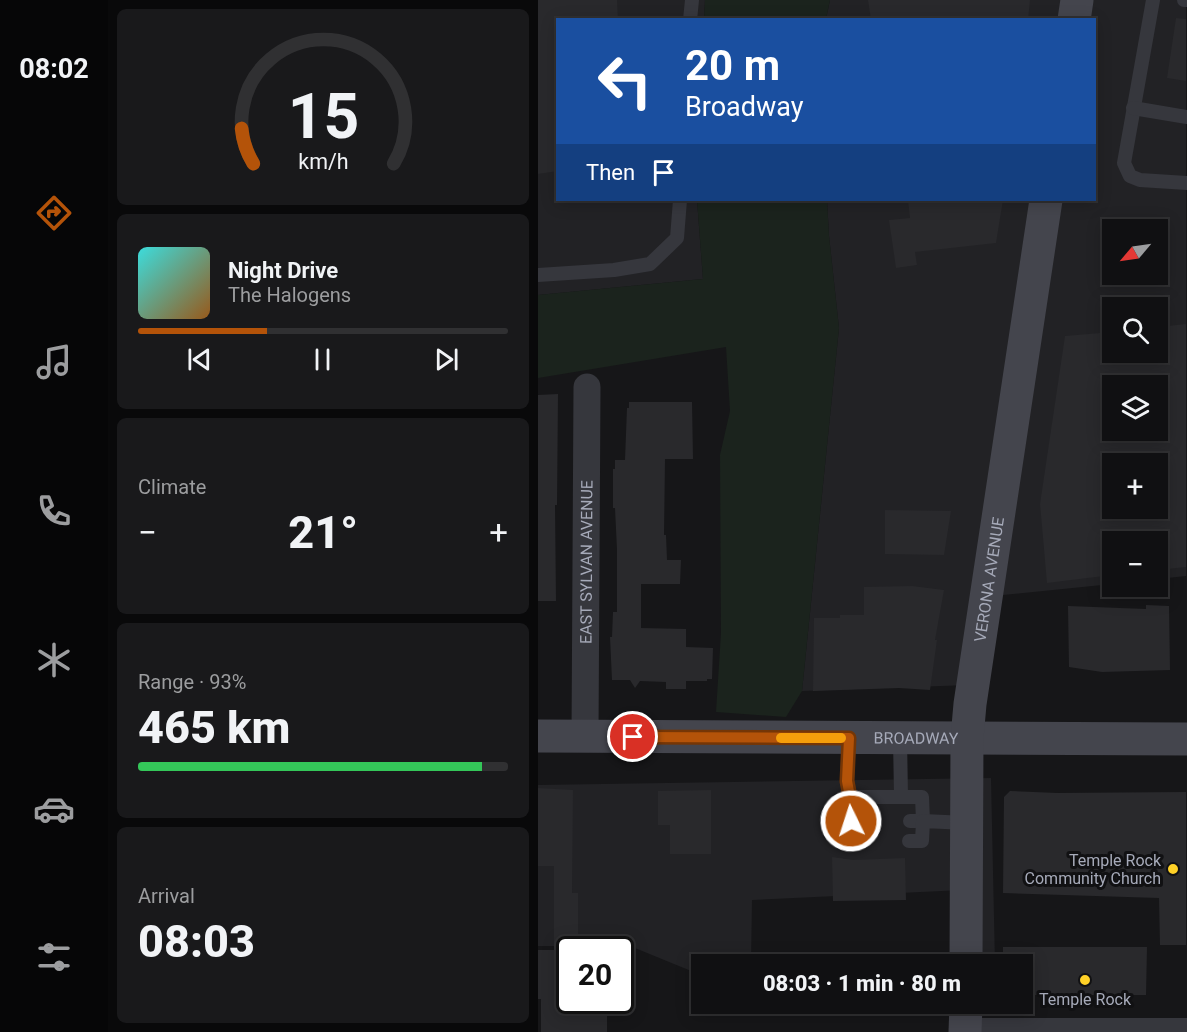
<!DOCTYPE html>
<html lang="en">
<head>
<meta charset="utf-8">
<style>
	:root { --surface:#101012; --page:#19191b; --text:#f1f3f6; --muted:#9c9d9f; --line:#303032; --accent:#b45309 }
	body { margin:0; font-family:Roboto,sans-serif; background:var(--page); color:var(--text); height:100vh; display:flex; flex-direction:column; font-size:22px; white-space:nowrap }
	* { box-sizing:border-box; margin:0 }
	p { font-size:20px; color:var(--muted) }
	.icon { flex:none; width:33px; height:33px; fill:none; stroke:currentColor; stroke-width:2; stroke-linecap:round; stroke-linejoin:round }
	.map { position:relative; flex:1; overflow:hidden }
	.side { display:flex; flex-direction:column; gap:9px; padding:9px; background:#09090a; width:430px }
	.side>* { flex:none }
	.hud { position:absolute; left:18px; top:18px; width:540px; height:183px; border-radius:0px; box-shadow:0 3px 15px #0003,0 0 0 2px var(--line); background:#1a4fa0; color:#fff; overflow:hidden }
	.needle { width:39px; rotate:241deg }
	.fabs { position:absolute; left:564px; top:219px; display:grid; gap:12px }
	.fabs a { display:grid; place-items:center; width:66px; height:66px; border-radius:0px; background:var(--surface); box-shadow:0 3px 15px #0003,0 0 0 2px var(--line); font-size:30px }
	.speed { position:absolute; left:18px; top:936px; display:flex; gap:12px; font-size:30px; font-weight:700; text-align:center }
	.speed>* { display:grid; place-content:center; width:78px; height:78px; border-radius:50%; background:var(--surface); box-shadow:0 3px 15px #0003,0 0 0 2px var(--line); line-height:1 }
	.speed .limit { border:3px solid #111; border-radius:9px; background:#fff; color:#111 }
	.pin { position:absolute; display:grid; place-items:center; width:51px; height:51px; color:#fff; margin:-26px; border:3px solid #fff; border-radius:50%; box-shadow:0 2px 6px #0007 }
	.me { position:absolute; width:66px; margin:-33px; rotate:356deg; stroke-linejoin:round; filter:drop-shadow(0 0 4px #0008) }
	.turn { display:flex; align-items:center; gap:21px; height:126px; padding:0 30px; font-size:27px }
	.turn .icon { width:78px; height:78px; stroke-width:2.5 }
	.turn b { display:block; font-size:42px; line-height:51px }
	.then { display:flex; align-items:center; height:57px; padding:0 30px; background:#0003; gap:12px; font-size:22px }
	.big { font-size:45px; font-weight:800; line-height:1.1 }
	.side .widget { flex:1; display:flex; flex-direction:column; justify-content:center; gap:9px; min-width:0; padding:0 21px; border-radius:9px; background:var(--page) }
	.side .dial { align-items:center; gap:0 }
	.dial svg { height:156px; overflow:visible; fill:none; stroke:var(--line); stroke-width:7; stroke-linecap:round; text-anchor:middle }
	.dial text { fill:var(--text); stroke:none }
	.song { display:flex; align-items:center; gap:18px }
	.cover { width:72px; height:72px; border-radius:9px; background:linear-gradient(135deg,hsl(180 70% 55%),hsl(30 70% 35%)) }
	.played { height:6px; border-radius:3px; background:linear-gradient(90deg,var(--accent) 35%,var(--line) 35%) }
	.keys { display:flex; justify-content:space-around; direction:ltr }
	.heat { display:flex; justify-content:space-between; align-items:center; font-size:33px; direction:ltr }
	.charge { height:9px; border-radius:4px; background:linear-gradient(90deg,#34c759 93%,var(--line) 0) }
	.trip { position:absolute; left:153px; top:954px; width:342px; height:60px; border-radius:0px; background:var(--surface); box-shadow:0 3px 15px #0003,0 0 0 2px var(--line); font-weight:800; line-height:60px; text-align:center }
	main { display:flex; flex:1; min-height:0 }
	.tab-bar { display:flex; flex-direction:column; width:108px; justify-content:space-around; align-items:center; background:#060607; color:var(--muted) }
	.tab-bar .icon { width:42px; height:42px }
	.tab-bar .selected { color:var(--accent) }
	.tab-bar b { font-size:27px; color:var(--text) }
	.map>svg:first-child { display:block }
</style>
</head>
<body>
<main>
<nav class="tab-bar">
<b>08:02</b>
<svg class="icon selected" aria-label="directions" viewBox="0 0 24 24"><path d="M12 3l9 9-9 9-9-9zM9 14v-3h6M13 9l2 2-2 2"/></svg>
<svg class="icon" aria-label="music" viewBox="0 0 24 24"><path d="M9 18V5l10-2v13"/><circle cx="6" cy="18" r="3"/><circle cx="16" cy="16" r="3"/></svg>
<svg class="icon" aria-label="phone" viewBox="0 0 24 24"><path d="M5 4h4l2 5-3 2q2 4 5 5l2-3 5 2v4C11 20 4 13 5 4z"/></svg>
<svg class="icon" aria-label="climate" viewBox="0 0 24 24"><path d="M12 3v18M4 7l16 10M4 17L20 7"/></svg>
<svg class="icon" aria-label="car" viewBox="0 0 24 24"><path d="M5 17H2v-5l4-1 3-4h7l3 4 3 1v5h-3M9 17h6M6 11h13"/><circle cx="7" cy="17" r="2"/><circle cx="17" cy="17" r="2"/></svg>
<svg class="icon" aria-label="filters" viewBox="0 0 24 24"><path d="M4 7h16M4 17h16"/><circle cx="9" cy="7" r="2"/><circle cx="15" cy="17" r="2"/></svg>
</nav>
<section class="side">
<div class="widget dial"><svg viewBox="0 0 100 80">
<path d="M14 69A42 42 0 1 1 86 69"/>
<path d="M14 69A42 42 0 0 1 8 51" stroke="#b45309"/>
<text x="50" y="56" font-size="32" font-weight="700">15</text>
<text x="50" y="72" font-size="11">km/h</text>
</svg></div>
<div class="widget">
<div class="song"><i class="cover"></i><div><b>Night Drive</b><p>The Halogens</p></div></div>
<div class="played"></div>
<div class="keys"><svg class="icon" aria-label="previous" viewBox="0 0 24 24"><path d="M18 5L8 12l10 7zM5 5v14"/></svg><svg class="icon" aria-label="pause" viewBox="0 0 24 24"><path d="M8 5v14M16 5v14"/></svg><svg class="icon" aria-label="next" viewBox="0 0 24 24"><path d="M6 5l10 7-10 7zM19 5v14"/></svg></div>
</div>
<div class="widget"><p>Climate</p>
<div class="heat"><a>−</a><b class="big">21°</b><a>+</a></div>
</div>
<div class="widget"><p>Range · 93%</p><b class="big">465 km</b><div class="charge"></div></div>
<div class="widget"><p>Arrival</p><b class="big">08:03</b></div>
</section>
<div class="map">
<svg width="649" height="1032" viewBox="0 0 649 1032">
	<rect width="100%" height="100%" fill="#161618"/>
	<g fill="#222225" fill-rule="evenodd">
		<path d="M0 0H167L166 19 20 20V200H159L165 279 0 295Z"/>
		<path d="M292 0H648V576L620 579V542H574V584L445 597 431 685 264 691 301 328 291 236 289 200H556V20L288 19ZM574 230H620V274H574ZM574 308H620V352H574ZM574 386H620V430H574ZM574 464H620V508H574Z"/>
		<path d="M453 778 457 964H425V890L214 900 213 964H164L163 975 92 946H0V785Z"/>
	</g>
	<g fill="#1b231d">
		<path d="M167 0H292L288 19 166 20Z"/>
		<path d="M159 200H289L291 236 301 328 264 691 248 717 178 712 183 633 182 455 192 411 188 347 0 378V295L165 279Z"/>
	</g>
	<g fill="#29292c" fill-rule="evenodd">
		<path d="M0 0H79L80 20H20V171L0 174Z"/>
		<path d="M330 0H492L490 20H333Z"/>
		<path d="M638 18 648 19V81L629 78Z"/>
		<path d="M370 200H465L458 243 377 252 379 265 358 268 351 220 372 218Z"/>
		<path d="M648 324V567L620 570V542H574V575L509 583 502 504 527 336 574 332V352H620V327ZM574 386H620V430H574ZM574 464H620V508H574Z"/>
		<path d="M20 394 19 505H17L18 601H0V395Z"/>
		<path d="M91 402H154L155 459H127L126 535H128L129 560H143L142 584H103V628L148 629V647L175 648 174 679H169V681H148V689H128V682L102 681 97 688 92 680H74L72 637H74L75 612H79V549L77 508H75V469H77V460H87L89 408H91Z"/>
		<path d="M347 510 413 511 406 555 347 554Z"/>
		<path d="M374 586 406 590 397 640H399L392 690 361 688 275 691 276 618H302V615H326V587Z"/>
		<path d="M608 605 631 606 632 670 564 672 531 667 530 606 608 609Z"/>
		<path d="M0 788 35 790 34 893H40V945H16V866H0Z"/>
		<path d="M173 790V854H132V825H120V791Z"/>
		<path d="M472 791 519 793 648 792V945H622L621 898 465 893 466 797Z"/>
		<path d="M294 857 315 860 367 858 368 900 295 901Z"/>
		<path d="M465 947H609L608 995H484V964H465Z"/>
		<path d="M0 950H32V1001L69 1002V1032H3V999H0Z"/>
	</g>
	<g fill="none" stroke-linecap="round" stroke-linejoin="round">
		<g stroke="#36373d" stroke-width="14">
			<path d="M615 0 586 163 592 176 602 180 649 183"/>
			<path d="M646 0H649"/>
			<path d="M152 20 154 0"/>
			<path d="M595 108 649 117"/>
			<path d="M0 275 76 270 112 264 139 238 142 200"/>
			<path d="M311 738 309 781 312 797 313 841H327"/>
			<path d="M362 738 363 796"/>
			<path d="M312 797H384L385 821H372"/>
			<path d="M371 841H384L385 821 429 823"/>
			<path d="M427 1025H649"/>
		</g>
		<path stroke="#36373d" stroke-width="27" id="s1" d="M47 736 49 387"/>
		<g stroke="#44454d" stroke-width="33">
			<path d="M536 20 539 0"/>
			<path id="s2" d="M0 736 649 739"/>
			<path id="s3" d="M428 964 429 738 432 704 508 200"/>
			<path d="M427 1032 428 1004"/>
		</g>
	</g>
	<g fill="none" stroke-linecap="round" stroke-linejoin="round">
		<defs>
			<path id="route" d="M95 737 311 738 309 781 312 797 313 821"/>
		</defs>
		<use href="#route" stroke="#753606" stroke-width="15"/>
		<use href="#route" stroke="#b45309" stroke-width="10"/>
		<path stroke="#f59e0b" stroke-width="10" d="M243 738H303"/>
	</g>
	<g fill="#ffd127" stroke="#111113" stroke-width="2">
		<circle cx="635" cy="869" r="6"/>
		<circle cx="547" cy="980" r="6"/>
	</g>
	<g text-anchor="middle" stroke-width="6" stroke-linejoin="round" paint-order="stroke">
		<g font-size="16" fill="#a6aab9" stroke="#111113">
			<text dy="6" stroke="none"><textPath href="#s1" startOffset="174">EAST SYLVAN AVENUE</textPath></text>
			<text dy="6" stroke="none"><textPath href="#s3" startOffset="386">VERONA AVENUE</textPath></text>
			<text dy="6" stroke="none"><textPath href="#s2" startOffset="378">BROADWAY</textPath></text>
		</g>
		<g font-size="16" fill="#a6aab9" stroke="#111113" text-anchor="end">
			<text x="623" y="866">Temple Rock<tspan x="623" dy="18">Community Church</tspan></text>
			<text x="547" y="1005" text-anchor="middle">Temple Rock</text>
		</g>
	</g>
</svg>
<div class="fabs">
<a><svg class="needle" viewBox="-14 -14 28 28"><path d="M0-13l5 13h-10z" fill="#e53935"/><path d="M0 13l5-13h-10z" fill="#9c9d9f"/></svg></a>
<a><svg class="icon" aria-label="search" viewBox="0 0 24 24"><circle cx="10" cy="10" r="6"/><path d="M15 15l6 6"/></svg></a>
<a><svg class="icon" aria-label="layers" viewBox="0 0 24 24"><path d="M12 4l9 5-9 5-9-5zM3 14l9 5 9-5"/></svg></a>
<a>+</a>
<a>−</a>
</div>
<div class="speed"><div class="limit">20</div></div>
<div class="pin" style="left:95px;top:737px;background:#d93025"><svg class="icon" aria-label="arrive" viewBox="0 0 24 24"><path d="M6 21V4h12l-3 4 3 4H6"/></svg></div>
<svg class="me" style="left:313px;top:821px" viewBox="-20 -20 40 40"><circle r="17" fill="#b45309" stroke="#fff" stroke-width="3"/><path d="M0-11L8 9 0 5-8 9z" fill="#fff"/></svg>
<div class="trip">08:03 · 1 min · 80 m</div>
<div class="hud">
<div class="turn"><svg class="icon" aria-label="left" viewBox="0 0 24 24"><path d="M17 20v-9H6M10 6l-5 5 5 5"/></svg><div><b>20 m</b>Broadway</div></div>
<div class="then">Then<svg class="icon" aria-label="arrive" viewBox="0 0 24 24"><path d="M6 21V4h12l-3 4 3 4H6"/></svg></div>
</div>
</div>
</main>
</body>
</html>
